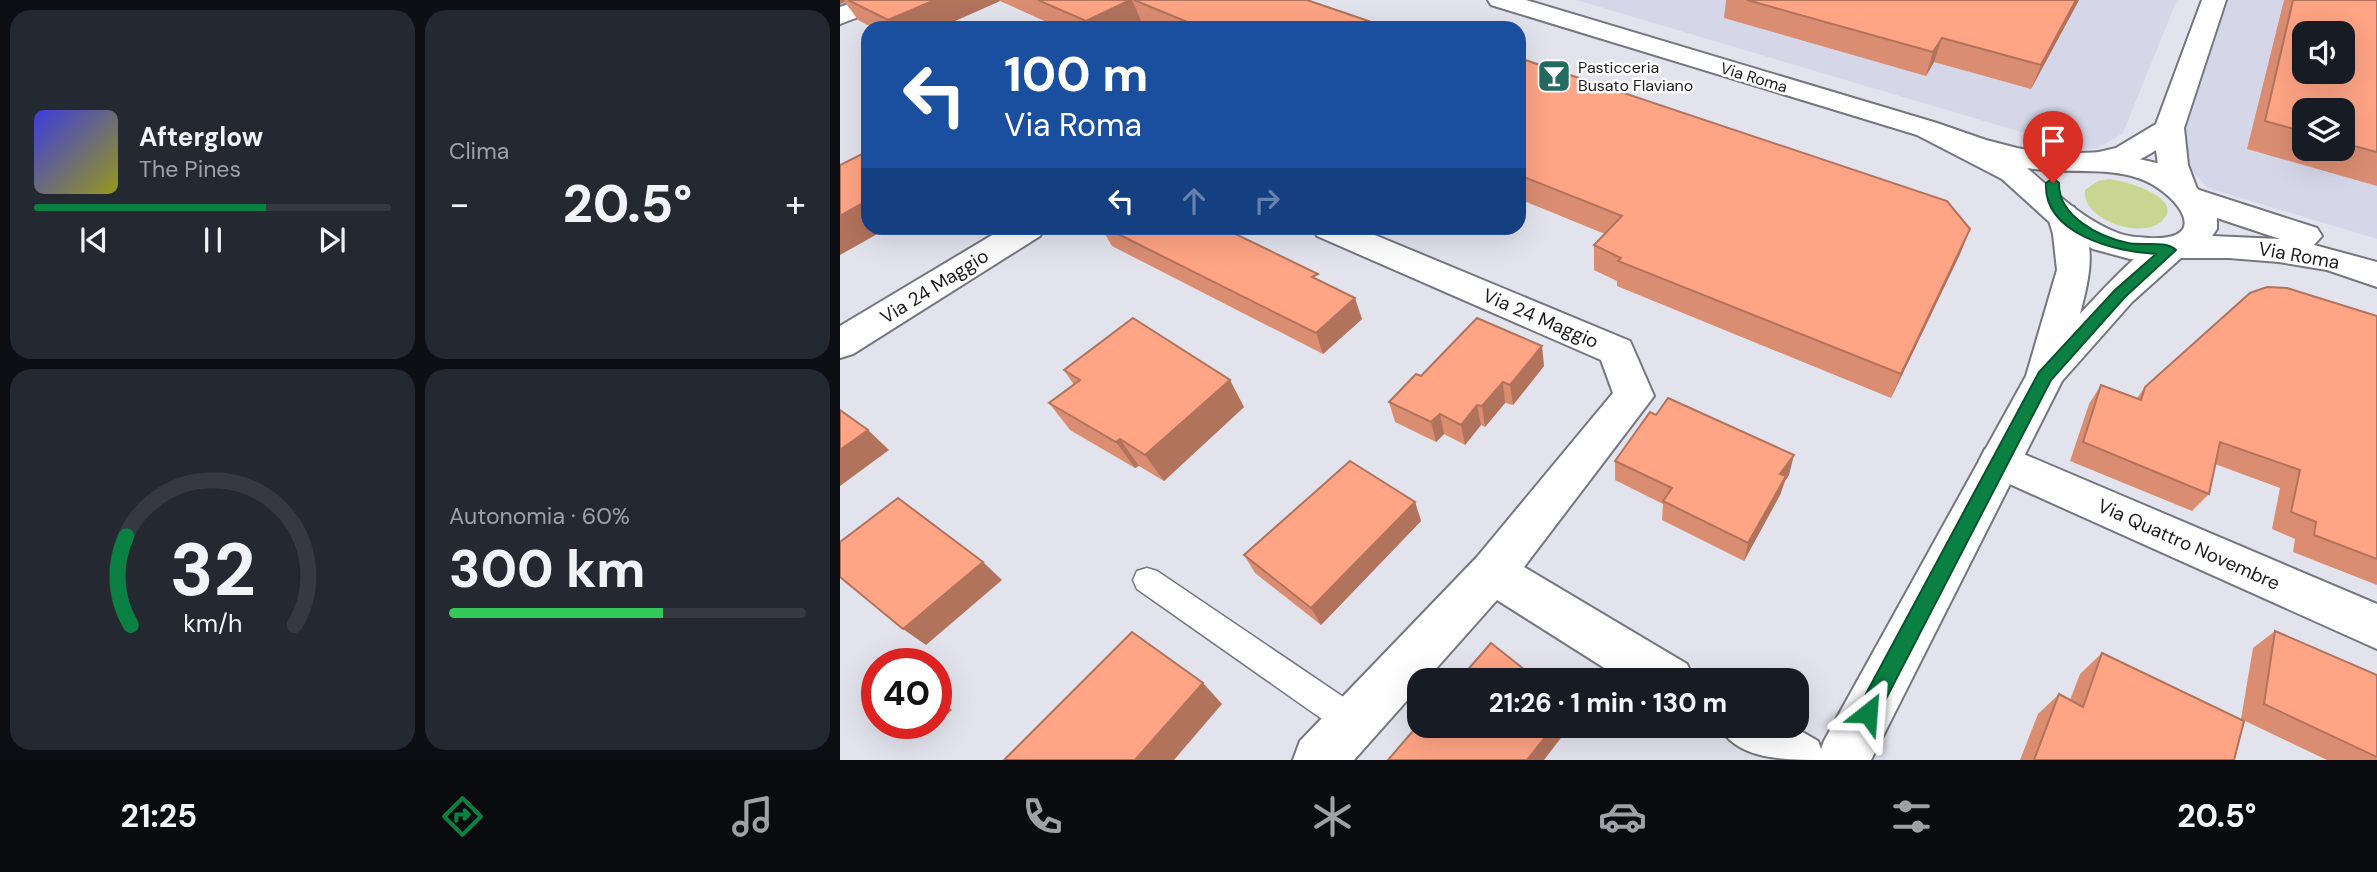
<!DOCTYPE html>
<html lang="it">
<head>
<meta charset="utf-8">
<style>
	:root { --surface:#171b24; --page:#242831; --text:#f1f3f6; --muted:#9ea1a6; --line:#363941; --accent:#0b8043 }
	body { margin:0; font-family:"DM Sans",sans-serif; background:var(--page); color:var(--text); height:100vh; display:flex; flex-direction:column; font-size:26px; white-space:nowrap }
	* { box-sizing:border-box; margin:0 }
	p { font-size:23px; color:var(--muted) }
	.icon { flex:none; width:38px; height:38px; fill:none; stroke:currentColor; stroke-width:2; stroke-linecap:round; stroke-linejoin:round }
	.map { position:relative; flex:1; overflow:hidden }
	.sheet { display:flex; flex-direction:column; gap:10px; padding:10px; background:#0d0f14; width:840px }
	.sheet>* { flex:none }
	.guide { position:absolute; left:21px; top:21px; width:665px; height:214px; border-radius:21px; box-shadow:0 7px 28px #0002; background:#1a4fa0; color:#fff; overflow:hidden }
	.controls { position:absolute; left:1452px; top:21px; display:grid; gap:14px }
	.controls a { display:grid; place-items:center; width:63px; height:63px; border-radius:14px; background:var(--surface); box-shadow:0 7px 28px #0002; font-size:35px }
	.speed { position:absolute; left:21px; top:648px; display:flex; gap:14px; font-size:35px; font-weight:700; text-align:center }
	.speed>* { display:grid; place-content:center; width:91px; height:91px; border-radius:50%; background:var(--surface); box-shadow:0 7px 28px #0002; line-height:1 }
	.speed .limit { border:10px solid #d22; background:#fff; color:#111 }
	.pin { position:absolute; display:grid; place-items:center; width:60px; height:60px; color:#fff; margin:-72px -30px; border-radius:50% 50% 50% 0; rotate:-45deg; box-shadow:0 0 7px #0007 }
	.pin .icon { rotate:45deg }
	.me { position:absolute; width:77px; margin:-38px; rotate:28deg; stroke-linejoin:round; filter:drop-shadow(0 0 5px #0008) }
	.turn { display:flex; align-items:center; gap:24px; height:147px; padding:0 28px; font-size:32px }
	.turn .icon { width:91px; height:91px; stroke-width:2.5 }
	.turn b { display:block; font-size:49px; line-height:60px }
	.lanes { display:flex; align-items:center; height:66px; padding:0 28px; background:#0003; justify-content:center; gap:35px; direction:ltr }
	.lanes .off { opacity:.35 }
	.big { font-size:52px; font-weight:800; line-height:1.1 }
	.sheet .card { flex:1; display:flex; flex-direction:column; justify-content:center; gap:10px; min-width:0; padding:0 24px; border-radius:21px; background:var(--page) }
	.sheet .dial { align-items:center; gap:0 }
	.dial svg { height:182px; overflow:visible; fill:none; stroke:var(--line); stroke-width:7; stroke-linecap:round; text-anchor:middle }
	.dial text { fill:var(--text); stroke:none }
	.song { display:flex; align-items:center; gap:21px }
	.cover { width:84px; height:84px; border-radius:10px; background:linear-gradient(135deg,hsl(240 70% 55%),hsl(60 70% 35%)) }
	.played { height:7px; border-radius:4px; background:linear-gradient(90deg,var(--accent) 65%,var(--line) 65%) }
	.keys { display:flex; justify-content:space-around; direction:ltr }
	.heat { display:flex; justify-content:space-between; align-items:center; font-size:38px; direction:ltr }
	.charge { height:10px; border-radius:5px; background:linear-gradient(90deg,#34c759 60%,var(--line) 0) }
	.sheet .tiles { flex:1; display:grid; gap:10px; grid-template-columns:repeat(2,1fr) }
	.trip { position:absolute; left:567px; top:668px; width:402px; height:70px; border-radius:21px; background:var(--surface); box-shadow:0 7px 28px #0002; font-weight:800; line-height:70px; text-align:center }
	.menu { display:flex; height:112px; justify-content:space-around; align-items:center; background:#090b0e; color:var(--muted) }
	.menu .icon { width:49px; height:49px }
	.menu .selected { color:var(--accent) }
	.menu b { font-size:32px; color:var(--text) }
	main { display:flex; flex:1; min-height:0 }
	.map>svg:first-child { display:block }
</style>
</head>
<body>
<main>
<section class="sheet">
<div class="tiles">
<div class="card">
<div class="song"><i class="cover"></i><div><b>Afterglow</b><p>The Pines</p></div></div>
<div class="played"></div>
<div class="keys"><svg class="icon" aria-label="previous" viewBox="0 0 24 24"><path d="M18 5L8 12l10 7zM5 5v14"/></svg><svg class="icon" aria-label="pause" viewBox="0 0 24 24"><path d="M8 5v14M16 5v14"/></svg><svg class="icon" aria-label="next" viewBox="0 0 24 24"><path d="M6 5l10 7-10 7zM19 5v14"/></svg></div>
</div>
<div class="card"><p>Clima</p>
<div class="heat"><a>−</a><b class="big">20.5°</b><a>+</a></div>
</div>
<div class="card dial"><svg viewBox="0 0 100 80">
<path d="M14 69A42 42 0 1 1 86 69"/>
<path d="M14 69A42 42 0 0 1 12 30" stroke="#0b8043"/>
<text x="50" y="56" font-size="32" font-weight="700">32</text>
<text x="50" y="72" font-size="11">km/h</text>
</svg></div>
<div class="card"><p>Autonomia · 60%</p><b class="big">300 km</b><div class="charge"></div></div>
</div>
</section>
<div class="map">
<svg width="1537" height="760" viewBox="0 0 1537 760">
	<rect width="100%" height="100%" fill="#e2e3ed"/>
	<g fill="#d5d7e8" fill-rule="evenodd">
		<path d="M736 0H1337L1283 133 1258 148 1242 150Z"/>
		<path d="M1387 0H1537V239L1368 188 1353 172 1345 157 1342 139ZM1465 33H1503V72H1465ZM1465 110H1503V149H1465Z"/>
	</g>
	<path fill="#cad591" d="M1269 179C1283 180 1347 198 1322 221 1302 240 1241 220 1245 190L1258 181Z"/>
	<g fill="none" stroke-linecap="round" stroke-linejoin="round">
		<defs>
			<path id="lane" d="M307 568 317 571 524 711 528 722 524 733 513 737 502 733 297 589 293 580 297 571Z"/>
			<g id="street">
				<path d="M19 0H53L50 5 0 24V7Z"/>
				<path d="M1362 0H1386L1344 128 1348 165 1357 189 1352 196 1341 199 1330 196 1318 165 1316 150C1296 163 1270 175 1246 169L1242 162 1246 155 1276 148 1316 124Z"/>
				<path d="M164 228H204L200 236 13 354 0 358V326Z"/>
				<path d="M473 228H518L790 341 814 396 684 567 847 664 855 681H785L657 600 585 681H579V687L514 760H453L460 741 637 557 773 393 761 360 477 236Z"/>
				<path d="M1160 444 1537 604V649L1145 473 1139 461 1145 449Z"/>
				<path d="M879 726H952L978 741 985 760C944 760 897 760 879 726Z"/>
			</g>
			<path id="secondary" d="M1223 204 1234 207C1258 243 1250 275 1240 314 1257 296 1298 250 1319 241 1327 238 1333 240 1341 242L1346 250 1341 258 1292 302 1222 381 1031 760H977L984 741 1186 376 1217 270 1213 234 1207 214 1212 207Z"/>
			<path id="primary" d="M648 0H686L1097 123 1146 140 1177 148 1210 154 1268 152 1321 164 1340 173 1359 190 1477 228 1482 236 1474 245 1537 262V287L1487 270 1439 262 1389 258H1340L1329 261 1290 259 1253 249 1216 228 1162 179 1077 135 651 5ZM1187 168C1224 175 1262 166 1298 178 1333 189 1377 241 1309 238 1298 237 1288 237 1278 233 1243 220 1215 192 1187 168ZM1377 218 1440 239 1372 236 1377 229Z"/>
		</defs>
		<use href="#lane" stroke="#757680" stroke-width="3"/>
		<use href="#street" stroke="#757680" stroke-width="4"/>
		<use href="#secondary" stroke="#757680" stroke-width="4"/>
		<use href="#primary" stroke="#757680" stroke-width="4"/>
		<use href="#lane" fill="#fff" fill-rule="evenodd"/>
		<use href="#street" fill="#fff" fill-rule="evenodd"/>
		<use href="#secondary" fill="#fff" fill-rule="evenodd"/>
		<use href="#primary" fill="#fff" fill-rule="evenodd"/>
	</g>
	<g fill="#db8d72" fill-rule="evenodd">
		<path d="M0 0H467L549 28H315L302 23 291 28H220L160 1 99 28H33L18 20 5 2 0 4Z"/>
		<path d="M886 0H1239L1191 89 1094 62 1086 76 884 18Z"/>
		<path d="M1444 0H1537V186L1407 149ZM1465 110H1503V149H1465Z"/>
		<path d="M679 58 1130 229 1120 254 1051 398 777 286V281L754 270V245L765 234 679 199Z"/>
		<path d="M254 228H389V230L480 281 522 319 483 354 272 246 265 234Z"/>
		<path d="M1537 316V585L1453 552 1455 539 1432 529 1440 488 1375 464 1369 494 1352 511 1230 461 1249 404 1261 385 1297 398 1305 387Z"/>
		<path d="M704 366 673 405 665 403 645 427 641 425 625 445 604 434 596 442 555 422 549 402 581 376Z"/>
		<path d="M224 370 404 407 324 481 299 466 295 468 230 430 209 403 234 385Z"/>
		<path d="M775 461 949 475 945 481 940 495 904 561 822 520 823 504 775 480Z"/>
		<path d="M575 502 581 521 481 625 415 573 404 555Z"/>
		<path d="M1435 631 1537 675V760H1487L1401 719 1413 648Z"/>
		<path d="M1262 653 1394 760H1180L1198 714 1219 694 1230 700 1240 674Z"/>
	</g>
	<g fill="#b2735d">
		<path d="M0 0H4L5 2 0 4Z"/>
		<path d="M95 0H159L160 1 99 28H53L48 20Z"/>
		<path d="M290 0H292L302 23 291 28H249L246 21Z"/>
		<path d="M1236 0H1239L1191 89 1201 65Z"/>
		<path d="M1102 38 1094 62 1086 76 1093 52Z"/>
		<path d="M28 200V228H48L0 255V216Z"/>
		<path d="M1130 229 1120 254 1051 398 1061 374Z"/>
		<path d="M515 298 522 319 483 354 476 333Z"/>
		<path d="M702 346 704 366 673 405 670 385Z"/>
		<path d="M390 380 404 407 324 481 305 455Z"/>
		<path d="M663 382 665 403 645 427 642 406Z"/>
		<path d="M637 405 641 425 625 445 621 425Z"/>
		<path d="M600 414 604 434 596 442 591 422Z"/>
		<path d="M28 430 49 450 0 486V450Z"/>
		<path d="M280 439 299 466 295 468 276 442Z"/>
		<path d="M954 455 949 475 945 481 940 495 904 561 908 543 940 474Z"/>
		<path d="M575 502 581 521 481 625 471 608Z"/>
		<path d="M143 562 162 580 86 645 63 629Z"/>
		<path d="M363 683 382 704 334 760H295Z"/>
		<path d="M96 695 112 710 82 736 68 729 75 723H96Z"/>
		<path d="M714 726H730L704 760H687Z"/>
	</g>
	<g fill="#ffa485" stroke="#b2735d" stroke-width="2" fill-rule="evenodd">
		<path d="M8 0H95L48 20Z"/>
		<path d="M198 0H290L246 21Z"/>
		<path d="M294 0H467L549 28H362Z"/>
		<path d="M907 0H1236L1201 65 1102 38 1093 52Z"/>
		<path d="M1453 0H1537V152L1503 143V110H1465V132L1425 121ZM1465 33H1503V72H1465Z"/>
		<path d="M556 25 564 28H551Z"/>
		<path d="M679 58 1107 201 1130 229 1061 374 778 261 781 258 754 245 782 216 679 175Z"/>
		<path d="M28 151V200L0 216V165Z"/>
		<path d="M266 228H383L478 274 472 277 515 298 476 333Z"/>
		<path d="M1427 287 1447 288 1537 316V559L1474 535 1476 522 1451 512 1460 470 1380 442 1369 494 1243 442 1261 385 1301 400 1305 387 1410 293Z"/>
		<path d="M293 318 390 380 305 455 280 439 276 442 209 403 240 380 224 370Z"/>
		<path d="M637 318 702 346 670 385 663 382 642 406 637 405 621 425 600 414 591 422 549 402 576 374 581 376Z"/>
		<path d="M828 398 954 455 940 474 946 476 908 543 823 501 832 488 775 461 810 412 816 415Z"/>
		<path d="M0 410 28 430 0 450Z"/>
		<path d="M510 461 575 502 471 608 404 555Z"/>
		<path d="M58 498 143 562 63 629 0 577V542Z"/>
		<path d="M1435 631 1537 675V757L1424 704Z"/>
		<path d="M292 632 363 683 295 760H164Z"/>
		<path d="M651 643 699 681H618Z"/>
		<path d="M1262 653 1404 721 1394 760H1194L1219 694 1243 707Z"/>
		<path d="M62 723H75L68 729Z"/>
		<path d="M579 724V726H714L687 760H548Z"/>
	</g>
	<path fill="#0b8043" stroke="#07532c" stroke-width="2" d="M1213 178 1219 183C1218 216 1259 237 1288 243 1302 246 1326 240 1336 250L1285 297 1211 380 1035 720 1028 723 1020 720 1017 713 1020 705 1199 372 1275 290 1316 254C1276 252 1203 234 1206 183Z"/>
	<defs>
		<symbol id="bar-square" viewBox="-11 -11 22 22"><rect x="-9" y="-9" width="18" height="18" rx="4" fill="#246b61" stroke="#fff"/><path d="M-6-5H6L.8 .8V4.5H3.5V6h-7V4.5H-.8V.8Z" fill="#fff"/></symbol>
	</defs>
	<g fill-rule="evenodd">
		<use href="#bar-square" x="695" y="57" width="38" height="38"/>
	</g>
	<g text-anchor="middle" stroke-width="5" stroke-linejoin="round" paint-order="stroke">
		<g font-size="16" fill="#1c1c20" stroke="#fff" text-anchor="start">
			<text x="738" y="73">Pasticceria<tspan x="738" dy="18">Busato Flaviano</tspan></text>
		</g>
		<g font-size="16" fill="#1c1c20" stroke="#fff">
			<text transform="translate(914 77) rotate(17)" y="6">Via Roma</text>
		</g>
		<g font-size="19" fill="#1c1c20" stroke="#fff">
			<text transform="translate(1459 255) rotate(10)" y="7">Via Roma</text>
			<text transform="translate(94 286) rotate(-32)" y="7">Via 24 Maggio</text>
			<text transform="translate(701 318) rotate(23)" y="7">Via 24 Maggio</text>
			<text transform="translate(1349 544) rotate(24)" y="7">Via Quattro Novembre</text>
		</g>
	</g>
</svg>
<div class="controls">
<a><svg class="icon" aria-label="sound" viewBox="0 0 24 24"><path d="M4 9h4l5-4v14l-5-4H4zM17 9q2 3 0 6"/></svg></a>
<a><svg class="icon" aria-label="layers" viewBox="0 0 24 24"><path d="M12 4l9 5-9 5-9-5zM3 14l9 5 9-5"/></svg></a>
</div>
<div class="speed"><div class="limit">40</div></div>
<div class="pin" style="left:1213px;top:183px;background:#d93025"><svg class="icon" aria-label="arrive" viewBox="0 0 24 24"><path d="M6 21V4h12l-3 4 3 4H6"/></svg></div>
<svg class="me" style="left:1028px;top:713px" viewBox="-20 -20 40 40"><path d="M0-17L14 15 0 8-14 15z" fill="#0b8043" stroke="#fff" stroke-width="4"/></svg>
<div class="trip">21:26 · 1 min · 130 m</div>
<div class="guide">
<div class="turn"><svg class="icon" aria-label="left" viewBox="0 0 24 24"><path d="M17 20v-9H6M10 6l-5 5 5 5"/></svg><div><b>100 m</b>Via Roma</div></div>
<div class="lanes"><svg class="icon" aria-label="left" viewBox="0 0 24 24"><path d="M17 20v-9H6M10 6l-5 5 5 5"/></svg><svg class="icon off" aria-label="ahead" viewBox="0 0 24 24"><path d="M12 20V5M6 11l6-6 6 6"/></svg><svg class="icon off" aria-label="right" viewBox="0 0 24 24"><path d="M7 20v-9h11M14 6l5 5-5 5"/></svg></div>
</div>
</div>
</main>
<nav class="menu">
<b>21:25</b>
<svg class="icon selected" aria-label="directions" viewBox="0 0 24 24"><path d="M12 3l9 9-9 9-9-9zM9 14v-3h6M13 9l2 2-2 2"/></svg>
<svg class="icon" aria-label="music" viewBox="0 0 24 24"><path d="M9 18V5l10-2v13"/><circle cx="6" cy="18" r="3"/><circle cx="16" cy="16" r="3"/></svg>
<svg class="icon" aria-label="phone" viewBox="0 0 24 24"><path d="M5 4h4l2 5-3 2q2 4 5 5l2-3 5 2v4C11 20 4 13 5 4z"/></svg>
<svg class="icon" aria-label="climate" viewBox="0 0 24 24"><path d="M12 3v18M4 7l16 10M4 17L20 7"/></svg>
<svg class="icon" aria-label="car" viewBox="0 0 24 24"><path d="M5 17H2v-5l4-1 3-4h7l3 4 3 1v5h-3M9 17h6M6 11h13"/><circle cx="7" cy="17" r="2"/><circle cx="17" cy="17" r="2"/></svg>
<svg class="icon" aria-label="filters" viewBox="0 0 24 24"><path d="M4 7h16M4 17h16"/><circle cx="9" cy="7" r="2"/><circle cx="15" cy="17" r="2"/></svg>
<b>20.5°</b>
</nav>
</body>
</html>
